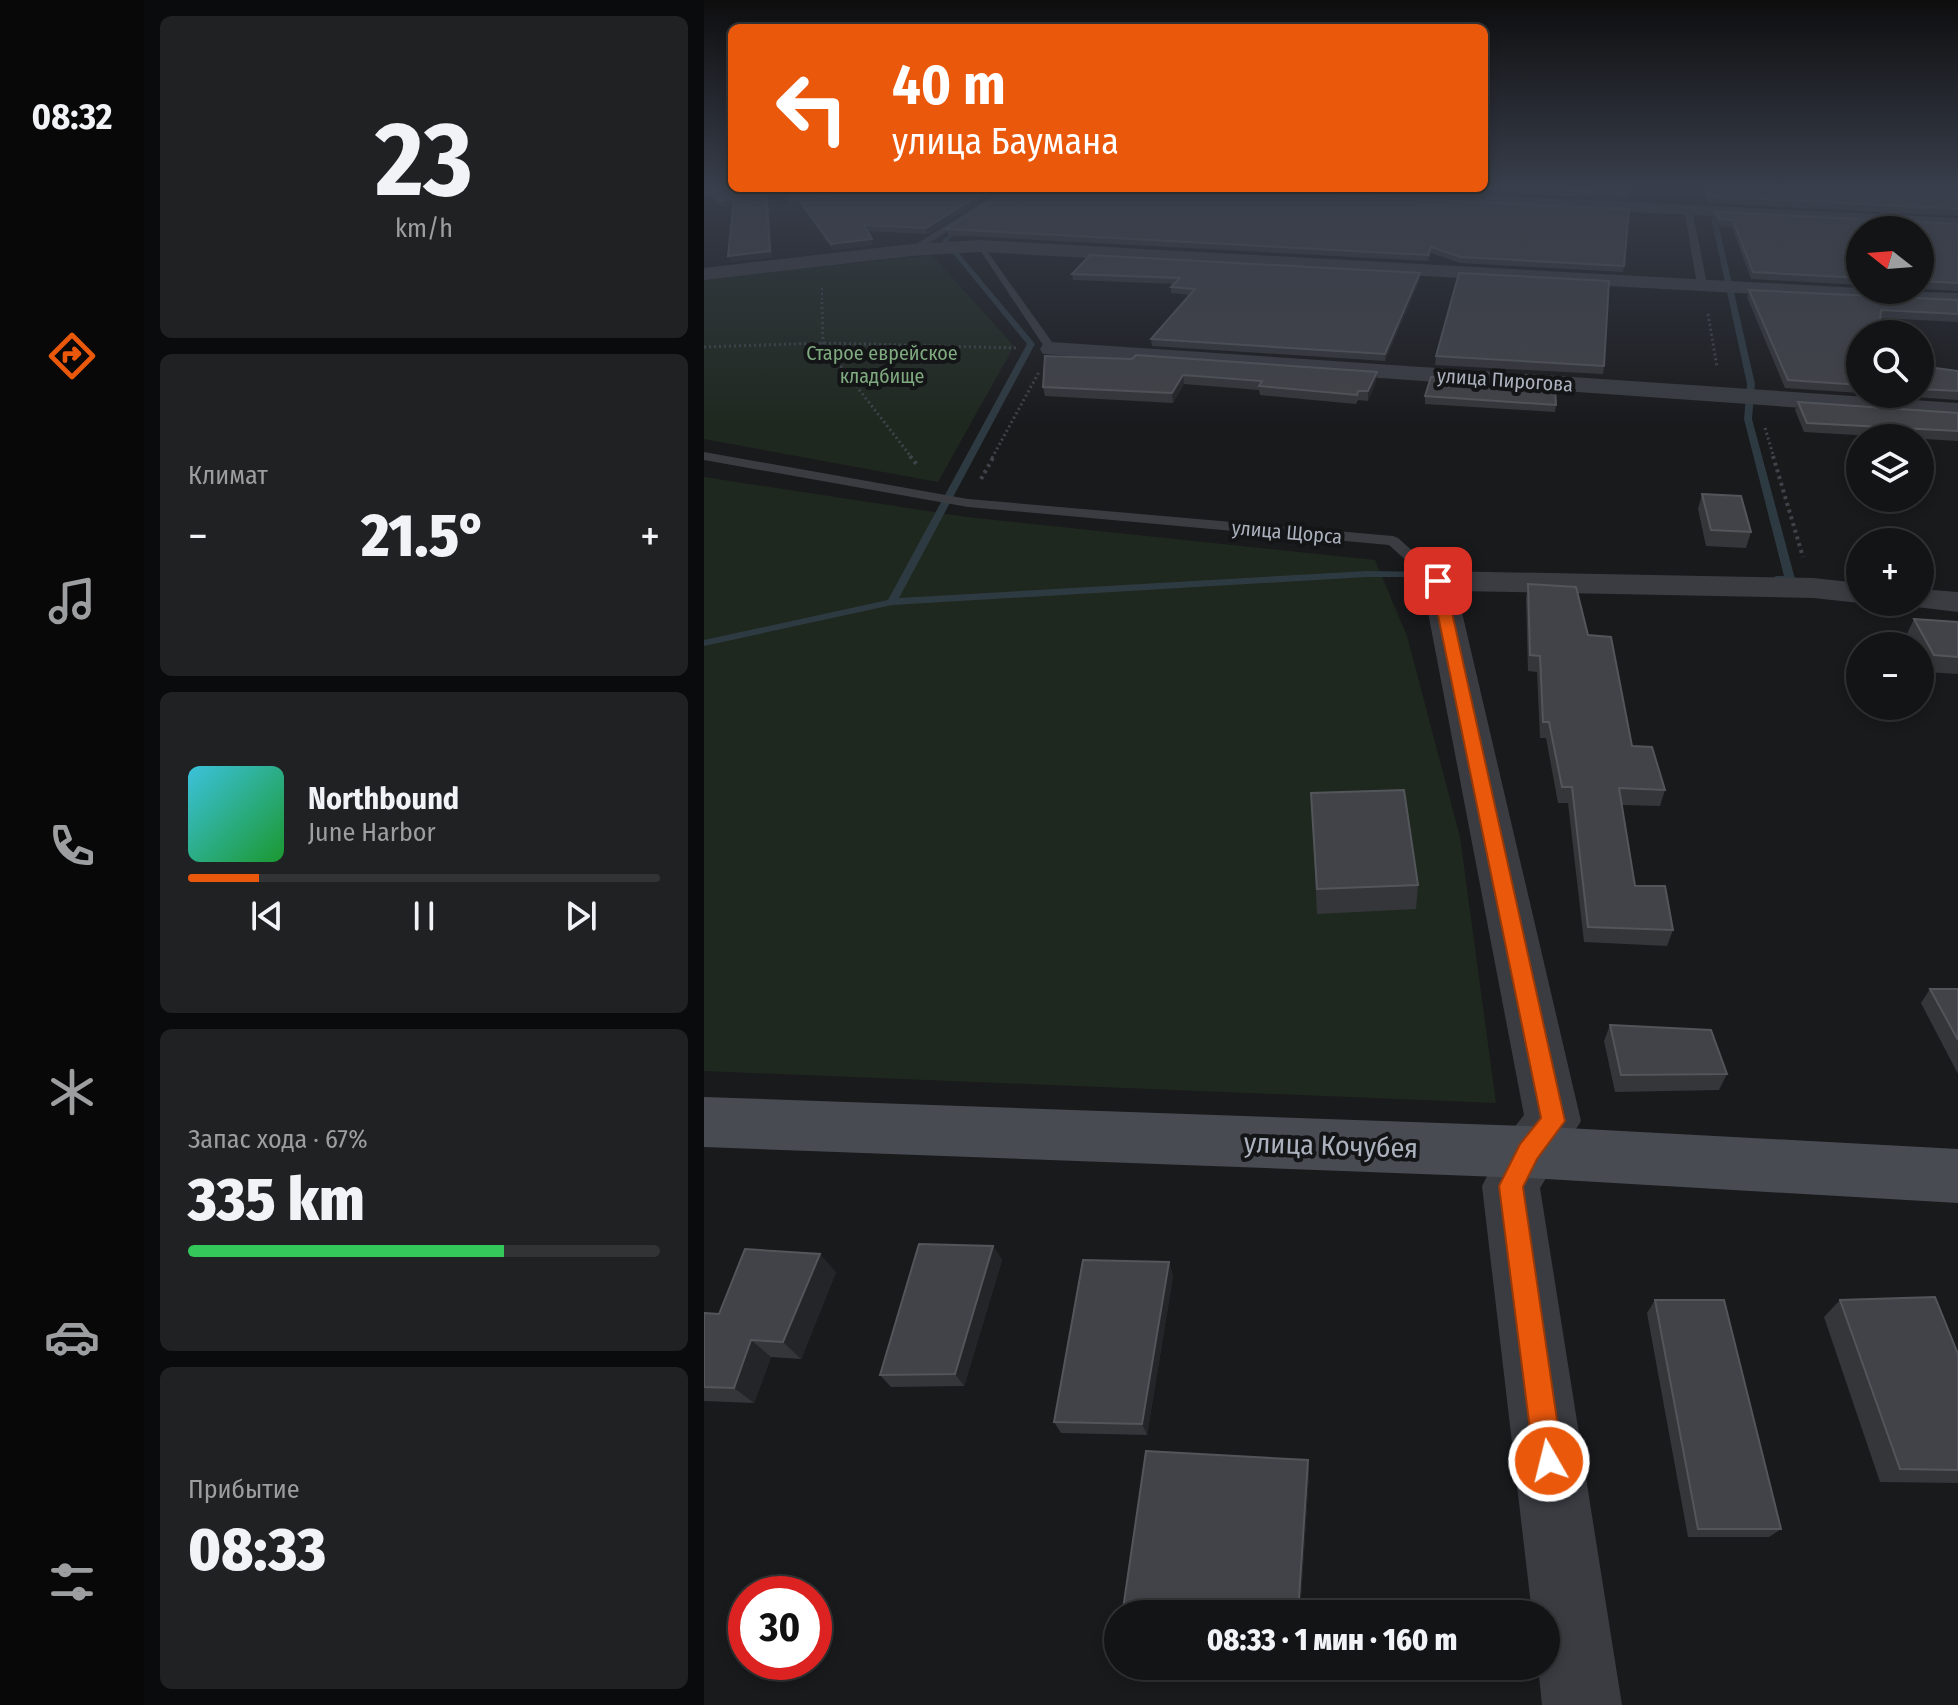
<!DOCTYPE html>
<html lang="ru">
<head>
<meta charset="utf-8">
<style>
	:root { --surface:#131415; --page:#202122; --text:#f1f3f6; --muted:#9d9ea0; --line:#323334; --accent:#ea580c }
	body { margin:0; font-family:"Fira Sans Condensed",sans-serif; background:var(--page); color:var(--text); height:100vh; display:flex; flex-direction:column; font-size:30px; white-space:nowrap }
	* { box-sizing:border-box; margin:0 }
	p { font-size:26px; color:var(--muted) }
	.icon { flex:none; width:44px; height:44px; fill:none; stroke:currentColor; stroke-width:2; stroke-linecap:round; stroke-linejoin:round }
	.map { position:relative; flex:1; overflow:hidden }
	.details { display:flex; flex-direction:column; gap:16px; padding:16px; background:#0a0b0c; width:560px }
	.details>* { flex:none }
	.guide { position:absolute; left:24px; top:24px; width:760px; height:168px; border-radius:12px; box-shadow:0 4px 12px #0003,0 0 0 2px var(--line); background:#ea580c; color:#fff; overflow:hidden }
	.needle { width:52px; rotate:287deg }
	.fabs { position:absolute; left:1142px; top:216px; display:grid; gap:16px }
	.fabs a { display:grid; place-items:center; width:88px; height:88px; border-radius:50%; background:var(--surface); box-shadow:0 4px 12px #0003,0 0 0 2px var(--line); font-size:40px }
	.speed { position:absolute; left:24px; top:1576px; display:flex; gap:16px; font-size:40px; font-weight:700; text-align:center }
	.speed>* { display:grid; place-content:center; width:104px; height:104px; border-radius:50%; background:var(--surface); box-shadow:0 4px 12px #0003,0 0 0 2px var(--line); line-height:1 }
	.speed .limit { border:12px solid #d22; background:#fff; color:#111 }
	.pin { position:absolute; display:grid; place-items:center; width:68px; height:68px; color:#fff; margin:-34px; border-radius:16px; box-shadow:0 4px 12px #0006 }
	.me { position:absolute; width:88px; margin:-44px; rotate:352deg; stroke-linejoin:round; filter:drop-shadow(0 0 6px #0008) }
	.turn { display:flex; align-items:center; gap:28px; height:168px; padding:0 32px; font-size:36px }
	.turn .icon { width:104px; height:104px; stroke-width:2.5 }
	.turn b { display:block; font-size:56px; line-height:68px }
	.big { font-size:60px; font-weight:800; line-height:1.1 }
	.details .tile { flex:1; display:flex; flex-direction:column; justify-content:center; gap:12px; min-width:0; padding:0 28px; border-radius:12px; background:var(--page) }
	.details .dial { align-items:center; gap:0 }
	.dial b { font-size:104px; line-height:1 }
	.song { display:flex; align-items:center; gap:24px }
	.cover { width:96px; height:96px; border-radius:12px; background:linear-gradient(135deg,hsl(190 70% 55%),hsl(130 70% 35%)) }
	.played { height:8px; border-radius:4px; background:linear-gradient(90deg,var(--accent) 15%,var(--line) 15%) }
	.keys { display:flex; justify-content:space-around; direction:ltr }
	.heat { display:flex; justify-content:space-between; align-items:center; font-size:44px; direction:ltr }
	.charge { height:12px; border-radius:6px; background:linear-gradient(90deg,#34c759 67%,var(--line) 0) }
	.trip { position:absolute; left:400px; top:1600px; width:456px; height:80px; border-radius:40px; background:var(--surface); box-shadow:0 4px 12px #0003,0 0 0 2px var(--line); font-weight:800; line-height:80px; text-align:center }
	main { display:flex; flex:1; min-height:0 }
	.tab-bar { display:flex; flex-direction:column; width:144px; justify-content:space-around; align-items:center; background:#080808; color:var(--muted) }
	.tab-bar .icon { width:56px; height:56px }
	.tab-bar .on { color:var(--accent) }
	.tab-bar b { font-size:36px; color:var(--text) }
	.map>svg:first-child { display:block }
</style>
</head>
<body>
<main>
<nav class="tab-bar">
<b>08:32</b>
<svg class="icon on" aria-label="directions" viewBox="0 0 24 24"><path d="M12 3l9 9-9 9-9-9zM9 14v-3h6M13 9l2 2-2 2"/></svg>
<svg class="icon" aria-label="music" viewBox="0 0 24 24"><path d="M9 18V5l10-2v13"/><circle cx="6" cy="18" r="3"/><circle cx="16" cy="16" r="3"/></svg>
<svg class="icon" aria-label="phone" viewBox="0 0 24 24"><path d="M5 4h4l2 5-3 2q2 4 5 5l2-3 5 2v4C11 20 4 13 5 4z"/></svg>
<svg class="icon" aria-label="climate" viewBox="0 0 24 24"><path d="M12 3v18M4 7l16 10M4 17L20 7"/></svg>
<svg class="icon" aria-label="car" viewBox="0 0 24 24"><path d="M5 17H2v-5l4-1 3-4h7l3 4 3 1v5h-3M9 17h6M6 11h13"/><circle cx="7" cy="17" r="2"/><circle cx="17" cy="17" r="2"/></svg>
<svg class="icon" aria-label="filters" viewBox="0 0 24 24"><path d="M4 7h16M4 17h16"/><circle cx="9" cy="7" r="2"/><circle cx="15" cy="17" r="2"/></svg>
</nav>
<section class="details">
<div class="tile dial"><b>23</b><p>km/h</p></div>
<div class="tile"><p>Климат</p>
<div class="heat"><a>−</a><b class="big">21.5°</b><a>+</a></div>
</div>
<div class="tile">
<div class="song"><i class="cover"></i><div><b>Northbound</b><p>June Harbor</p></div></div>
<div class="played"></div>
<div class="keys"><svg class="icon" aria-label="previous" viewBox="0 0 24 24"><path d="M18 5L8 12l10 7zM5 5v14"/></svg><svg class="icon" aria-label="pause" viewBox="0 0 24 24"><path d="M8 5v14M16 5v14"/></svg><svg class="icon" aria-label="next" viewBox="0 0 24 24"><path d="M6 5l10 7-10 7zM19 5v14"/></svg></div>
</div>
<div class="tile"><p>Запас хода · 67%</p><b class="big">335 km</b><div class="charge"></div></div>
<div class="tile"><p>Прибытие</p><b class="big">08:33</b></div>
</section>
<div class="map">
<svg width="1254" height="1705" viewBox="0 0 1254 1705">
	<rect width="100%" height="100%" fill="#191a1c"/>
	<g fill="#1f281f">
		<path d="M228 255 310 346 234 482 0 439V279Z"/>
		<path d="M0 477 263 517 671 560 703 636 756 837 792 1103 0 1071Z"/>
	</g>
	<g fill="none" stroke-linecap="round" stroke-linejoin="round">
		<g fill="#2e3a42" fill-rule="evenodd">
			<path d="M1010 216 1013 218 1051 384 1048 419 1091 579C1086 584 1072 584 1067 579L1072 576H1080L1040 419 1043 384 1007 218Z"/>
			<path d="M264 222 266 225 244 240 331 344 195 598 663 571 735 572 740 575 739 577H663L188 605 0 646V640L184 600 323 344 238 240Z"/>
		</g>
		<path stroke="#404349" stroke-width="2" stroke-dasharray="2 3" stroke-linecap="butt" d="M118 288V304"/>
		<g stroke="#404349" stroke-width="3" stroke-dasharray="2 3" stroke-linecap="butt">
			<path d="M118 302 119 343 208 458"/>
			<path d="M1004 314 1013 367"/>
			<path d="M0 347 119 343 315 348"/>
			<path d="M1061 428 1070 458"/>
			<path d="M288 458 335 372"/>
		</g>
		<g stroke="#404349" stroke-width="4" stroke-dasharray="3 4" stroke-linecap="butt">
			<path d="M206 456 214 466"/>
			<path d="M1069 456 1099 557"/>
			<path d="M277 479 290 456"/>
		</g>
		<g fill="#3a3c42" fill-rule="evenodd">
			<path d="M301 188H311L211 252 203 250Z"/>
			<path d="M984 206 988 209 1003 284 998 287 993 284 980 209Z"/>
			<path d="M272 244H278L353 349 351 351H343Z"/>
			<path d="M0 452 264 499 689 536 694 538 742 581 734 586 728 584 685 545 264 507 0 460Z"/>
		</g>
		<g fill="#3a3c42" fill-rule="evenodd">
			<path d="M0 186 36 188 28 193 0 195Z"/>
			<path d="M135 188H189L181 193 87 203 79 198 87 193Z"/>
			<path d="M527 188H636L1254 218V228L535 193Z"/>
			<path d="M275 240 1156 288V290L1254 293V305L275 252 208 256 0 280V268L208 244Z"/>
			<path d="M347 342 1254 403V419L339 354 336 349 339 344Z"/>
			<path d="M734 571 1109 578 1156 583V602H1160L1156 603 1109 598 753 591 877 1121 836 1188 918 1705H838L834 1666H842V1614H828L778 1186 805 1134 820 1115 718 581 722 574Z"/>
			<path d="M1216 589 1254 592V612L1204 606 1201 602H1216Z"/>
		</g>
		<path fill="#484b52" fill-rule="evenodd" d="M0 1097 825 1126 1254 1149V1203L825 1178 0 1147Z"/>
	</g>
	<g fill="#35363a">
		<path d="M780 186H927L925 199 698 188H780Z"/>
		<path d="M997 186H1254V216L1004 203Z"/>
		<path d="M31 188H64L68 257 27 262 24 256 30 205 18 207 8 197 6 192 28 190Z"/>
		<path d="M295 188 223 234 163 231 169 245 129 250 97 205 95 199 180 190Z"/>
		<path d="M535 191 920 266 919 272 756 263 727 253 724 261 244 235 242 229Z"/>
		<path d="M1012 212 1254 224V291L1216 289V230H1156V285L1047 279 1028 227 1014 226 1011 219Z"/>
		<path d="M368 274 716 279 681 361 448 346 447 339 486 295 467 293V287L470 284 369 280Z"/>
		<path d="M1045 290 1254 300V322L1176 318 1156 334V393L1081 388 1043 297Z"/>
		<path d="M341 356 672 381 664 401 654 400 652 404 556 395 555 390 480 384 469 403 341 396 339 387Z"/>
		<path d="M732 356 900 366 899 374 731 365Z"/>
		<path d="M1216 366 1254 371V400L1165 394H1216Z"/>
		<path d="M721 396 852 405 851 412 721 404Z"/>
		<path d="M1094 402 1254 413V441L1100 432 1091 410Z"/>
		<path d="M998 494 1047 532 1042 548 1002 546 994 509Z"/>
		<path d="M824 584 884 635 928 746 961 790 956 806 918 805 931 886 969 930 963 946 880 942 864 803H854L842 738H836L833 672 824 671 822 599Z"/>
		<path d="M1210 619 1254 622V674L1222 672 1216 661V646H1208L1202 636Z"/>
		<path d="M607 793 714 885 712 909 613 914Z"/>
		<path d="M1226 989H1254V1074L1217 1003Z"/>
		<path d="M906 1025 1023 1074 1015 1090 911 1092 900 1041Z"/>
		<path d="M289 1246 298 1260 260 1386 187 1387 176 1375Z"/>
		<path d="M465 1262 469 1276 443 1435 357 1433 350 1422Z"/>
		<path d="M132 1272 97 1359 67 1357 50 1403 0 1401V1313L15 1314Z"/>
		<path d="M951 1300 1077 1529 1065 1537H984L943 1313Z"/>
		<path d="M1136 1300 1254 1354V1483L1176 1482 1120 1317Z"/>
		<path d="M604 1460 605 1474 596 1614H424L419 1609Z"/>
	</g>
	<g fill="#242528">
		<path d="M62 188H64L68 257 27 262 24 256Z"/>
		<path d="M86 188H106L87 190Z"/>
		<path d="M286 188H295L223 234 222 228Z"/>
		<path d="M30 199 32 204 18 207 16 201Z"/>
		<path d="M168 239 169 245 129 250 127 244Z"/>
		<path d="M716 273V279L681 361V354Z"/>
		<path d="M673 372 672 381 664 401V391Z"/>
		<path d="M479 375 480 384 469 403 468 393Z"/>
		<path d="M289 1246 298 1260 260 1386 251 1374Z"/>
		<path d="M116 1254 132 1272 97 1359 79 1342Z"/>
		<path d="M465 1262 469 1276 443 1435 438 1424Z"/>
		<path d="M47 1340 67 1357 50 1403 30 1388Z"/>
		<path d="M604 1460 605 1474 596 1614H594Z"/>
	</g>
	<g fill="#424348" stroke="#52555a" stroke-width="2">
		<path d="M780 186H927L926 194Z"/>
		<path d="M1001 186H1254V209L1005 196Z"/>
		<path d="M31 188H62L66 251 24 256 30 199 16 201 6 192 28 190Z"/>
		<path d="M184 188H286L222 228 160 225 168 239 127 244 95 199 180 190Z"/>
		<path d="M307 188H531L535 191 925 209 920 266 757 257 727 247 724 255 242 229Z"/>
		<path d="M1012 212 1254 224V283L1216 281V230H1156V278L1049 272 1029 220 1015 219Z"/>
		<path d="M386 255 716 273 681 354 447 339 491 289 467 287 476 278 368 274Z"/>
		<path d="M755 273 905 281 900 366 732 356Z"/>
		<path d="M1045 290 1254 300V314L1177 310 1175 334H1156V385L1084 380Z"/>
		<path d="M432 355 673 372 664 391H654L653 395 555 386 558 381 479 375 468 393 339 387 341 356 428 359Z"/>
		<path d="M1216 366 1254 371V391L1216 389Z"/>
		<path d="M727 377 851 386 852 405 721 396Z"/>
		<path d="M1094 402 1254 413V431L1103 423Z"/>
		<path d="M998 494 1037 496 1047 532 1007 530Z"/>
		<path d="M824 584 872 587 884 635 907 637 928 746 948 747 961 790 915 788 931 886H961L969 930 884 927 868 787H858L845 722H839L836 656 826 655Z"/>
		<path d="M1210 619 1254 622V657L1230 655Z"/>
		<path d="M700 790 714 885 613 889 607 793Z"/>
		<path d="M1226 989H1254V1040Z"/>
		<path d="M906 1025 1007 1030 1023 1074 917 1075Z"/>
		<path d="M215 1244 289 1246 251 1374 176 1375Z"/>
		<path d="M41 1249 116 1254 79 1342 47 1340 30 1388 0 1387V1313L15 1314Z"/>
		<path d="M379 1260 465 1262 438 1424 350 1422Z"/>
		<path d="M1231 1297 1254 1354V1470L1196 1469 1136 1300Z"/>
		<path d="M951 1300H1020L1077 1529H994Z"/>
		<path d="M442 1451 604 1460 594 1614H479L419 1609Z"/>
	</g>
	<linearGradient id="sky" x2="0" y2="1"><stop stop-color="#0e0e0f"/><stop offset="0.44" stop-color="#383e4b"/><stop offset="1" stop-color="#383e4b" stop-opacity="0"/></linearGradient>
	<rect width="1254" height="425" fill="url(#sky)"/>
	<path fill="#ea580c" stroke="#983908" stroke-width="2" d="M734 577 741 581 861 1121 833 1159 819 1187 859 1461 855 1471 845 1475 834 1471 830 1461 795 1186 816 1144 837 1118 727 581Z"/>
	<g text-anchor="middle" stroke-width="8" stroke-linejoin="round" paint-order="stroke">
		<g font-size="20" fill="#80aa80" stroke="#141517">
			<text x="178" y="360">Старое еврейское<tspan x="178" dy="23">кладбище</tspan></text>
		</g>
		<g font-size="20" fill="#abb1bd" stroke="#141517">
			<text transform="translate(801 380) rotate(4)" y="7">улица Пирогова</text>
			<text transform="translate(583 532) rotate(5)" y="7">улица Щорса</text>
		</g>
		<g font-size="28" fill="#abb1bd" stroke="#141517">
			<text transform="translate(627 1145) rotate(2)" y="10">улица Кочубея</text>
		</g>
	</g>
</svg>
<div class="fabs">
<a><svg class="needle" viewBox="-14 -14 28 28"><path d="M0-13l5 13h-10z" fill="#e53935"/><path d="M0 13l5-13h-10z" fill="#9d9ea0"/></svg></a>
<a><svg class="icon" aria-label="search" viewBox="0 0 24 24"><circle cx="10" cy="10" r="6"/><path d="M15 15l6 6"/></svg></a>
<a><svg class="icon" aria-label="layers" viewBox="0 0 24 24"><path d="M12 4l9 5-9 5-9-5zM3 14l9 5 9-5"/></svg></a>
<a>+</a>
<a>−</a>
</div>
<div class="speed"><div class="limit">30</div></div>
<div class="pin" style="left:734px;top:581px;background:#d93025"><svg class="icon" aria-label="arrive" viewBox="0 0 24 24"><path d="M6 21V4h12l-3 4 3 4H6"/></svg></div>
<svg class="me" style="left:845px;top:1461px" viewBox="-20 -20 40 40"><circle r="17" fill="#ea580c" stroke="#fff" stroke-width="3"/><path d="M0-11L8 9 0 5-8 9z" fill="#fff"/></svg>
<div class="trip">08:33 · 1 мин · 160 m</div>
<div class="guide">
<div class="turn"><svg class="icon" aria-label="left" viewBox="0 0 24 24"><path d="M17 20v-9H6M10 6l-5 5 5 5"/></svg><div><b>40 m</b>улица Баумана</div></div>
</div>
</div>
</main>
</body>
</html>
